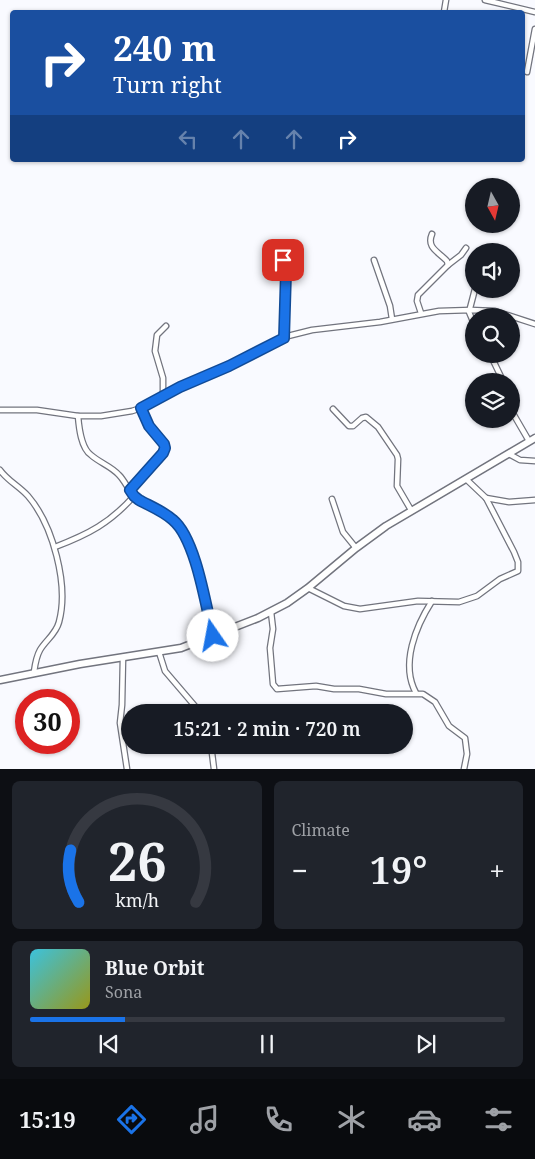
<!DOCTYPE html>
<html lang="en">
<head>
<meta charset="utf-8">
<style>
	:root { --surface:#171b24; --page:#20242c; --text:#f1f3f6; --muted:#9ea1a6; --line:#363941; --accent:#1a73e8 }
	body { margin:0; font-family:"Noto Serif",serif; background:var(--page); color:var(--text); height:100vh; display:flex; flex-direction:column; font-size:19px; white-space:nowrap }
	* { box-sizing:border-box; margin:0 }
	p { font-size:16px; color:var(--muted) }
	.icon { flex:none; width:28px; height:28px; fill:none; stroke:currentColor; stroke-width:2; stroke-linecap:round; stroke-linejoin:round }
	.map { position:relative; height:769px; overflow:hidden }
	.details { display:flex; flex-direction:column; gap:12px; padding:12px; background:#0d0f14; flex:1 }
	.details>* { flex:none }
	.top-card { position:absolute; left:10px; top:10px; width:515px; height:152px; border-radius:5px; box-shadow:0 1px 4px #0004; background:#1a4fa0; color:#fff; overflow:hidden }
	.needle { width:32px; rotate:172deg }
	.tools { position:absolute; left:465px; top:178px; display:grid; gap:10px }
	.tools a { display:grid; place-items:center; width:55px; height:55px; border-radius:50%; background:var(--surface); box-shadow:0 1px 4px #0004; font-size:25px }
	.speed { position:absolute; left:15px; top:689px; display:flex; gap:10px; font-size:25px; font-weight:700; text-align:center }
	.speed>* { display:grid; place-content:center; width:65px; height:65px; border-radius:50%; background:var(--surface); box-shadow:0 1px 4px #0004; line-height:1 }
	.speed .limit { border:8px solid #d22; background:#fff; color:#111 }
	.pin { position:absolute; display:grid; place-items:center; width:42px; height:42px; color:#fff; margin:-21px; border-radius:10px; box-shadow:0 2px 8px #0006 }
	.me { position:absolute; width:55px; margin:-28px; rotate:348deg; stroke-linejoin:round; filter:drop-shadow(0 0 4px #0008) }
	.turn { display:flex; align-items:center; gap:18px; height:105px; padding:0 20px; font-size:22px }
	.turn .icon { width:65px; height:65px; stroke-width:2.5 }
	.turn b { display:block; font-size:35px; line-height:42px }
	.lanes { display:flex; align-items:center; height:48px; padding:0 20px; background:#0003; justify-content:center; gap:25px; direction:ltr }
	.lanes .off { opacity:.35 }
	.big { font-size:38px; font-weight:600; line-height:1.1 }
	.details .tile { flex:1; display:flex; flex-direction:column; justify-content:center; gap:8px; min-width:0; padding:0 18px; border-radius:8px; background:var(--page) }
	.details .dial { align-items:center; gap:0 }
	.dial svg { height:130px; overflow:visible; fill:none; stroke:var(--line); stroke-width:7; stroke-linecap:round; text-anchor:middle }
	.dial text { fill:var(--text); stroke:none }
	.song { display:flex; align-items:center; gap:15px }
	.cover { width:60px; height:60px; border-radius:8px; background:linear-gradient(135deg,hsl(190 70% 55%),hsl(60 70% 35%)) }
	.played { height:5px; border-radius:2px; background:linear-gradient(90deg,var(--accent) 20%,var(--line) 20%) }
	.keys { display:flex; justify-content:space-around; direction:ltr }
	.heat { display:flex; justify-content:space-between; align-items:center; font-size:28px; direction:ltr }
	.details .tiles { flex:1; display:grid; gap:12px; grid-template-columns:1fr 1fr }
	.tile:last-child { grid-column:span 2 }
	.trip { position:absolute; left:121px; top:704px; width:292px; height:50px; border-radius:25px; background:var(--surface); box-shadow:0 1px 4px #0004; font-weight:600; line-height:50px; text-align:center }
	.dock { display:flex; height:80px; justify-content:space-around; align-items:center; background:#090b0e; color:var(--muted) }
	.dock .icon { width:35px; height:35px }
	.dock .current { color:var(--accent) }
	.dock b { font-size:22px; color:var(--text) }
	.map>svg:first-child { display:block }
</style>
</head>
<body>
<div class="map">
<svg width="535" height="769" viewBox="0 0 535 769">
	<rect width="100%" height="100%" fill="#f9faff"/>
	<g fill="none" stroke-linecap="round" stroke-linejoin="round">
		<defs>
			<g id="street">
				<path d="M485 0 535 12"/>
				<path d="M444 12 446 0"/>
				<path d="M527 72 535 29"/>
				<path d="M283 260 286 272 284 337"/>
				<path d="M374 260 390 306 392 319"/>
				<path d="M448 265 461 255 466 248"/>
				<path d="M421 313 417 301 418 295 448 265 447 261C439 252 426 248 432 234"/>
				<path d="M474 324 469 312 475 289"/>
				<path d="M490 354 503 381"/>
				<path d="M163 397V378L155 351 157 335 166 326"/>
				<path d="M333 409 349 426H353L362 418 366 417 378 427 397 455 398 459 397 486 411 510"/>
				<path d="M0 410H37L78 416H101L132 411 141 408 180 387 229 366 284 337 312 330 380 322 439 311 471 310 495 311 535 324"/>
				<path d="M511 410 529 441"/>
				<path d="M78 416C79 428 81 448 91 455 100 463 111 466 119 475 126 482 129 493 138 499 153 509 171 514 181 530 200 561 205 601 213 636"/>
				<path d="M509 454 520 460 535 461"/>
				<path d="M0 470C8 481 19 486 28 496 53 525 69 585 59 622 56 634 46 640 40 650 36 657 35 665 34 672"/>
				<path d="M130 490 165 448 164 444 149 426 141 408"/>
				<path d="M486 498 509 502 535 500"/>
				<path d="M332 499 343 532 356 548"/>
				<path d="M55 547C89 534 110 523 134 496"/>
				<path d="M308 588 344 606 360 609 418 601 459 602 477 596 500 579 518 571V562L514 552 486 498 466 479"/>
				<path d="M271 612 273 629 270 648 273 684 277 689 316 686 334 689H359L386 694H423L435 702 449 726 465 738 467 754 464 769"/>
				<path d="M159 652 165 671 200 712"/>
				<path d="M123 657 122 705 120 723 127 769"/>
				<path d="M416 693C400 664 416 626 432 601"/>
				<path d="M211 745 214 769"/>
			</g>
			<path id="secondary" d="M0 680 80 664 181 648 258 618 287 603 308 588 356 548 386 526 535 438"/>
		</defs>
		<use href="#street" stroke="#72747e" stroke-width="7"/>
		<use href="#secondary" stroke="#72747e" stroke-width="9"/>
		<use href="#street" stroke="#fff" stroke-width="4.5"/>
		<use href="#secondary" stroke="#fff" stroke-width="6"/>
	</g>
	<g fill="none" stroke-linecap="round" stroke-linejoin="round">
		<defs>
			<path id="route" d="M213 636C206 607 196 539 173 520 163 511 150 506 139 500L134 496 130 490 163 453 165 448 164 444 149 426 141 408 180 387 229 366 284 338 286 272 283 260"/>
		</defs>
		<use href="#route" stroke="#114b97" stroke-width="12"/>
		<use href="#route" stroke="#1a73e8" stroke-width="9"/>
	</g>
</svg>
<div class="tools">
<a><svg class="needle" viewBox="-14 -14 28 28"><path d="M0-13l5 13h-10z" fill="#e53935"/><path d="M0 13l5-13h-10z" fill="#9ea1a6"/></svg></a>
<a><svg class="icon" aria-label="sound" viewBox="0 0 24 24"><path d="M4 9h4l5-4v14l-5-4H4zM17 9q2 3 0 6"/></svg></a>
<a><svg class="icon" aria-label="search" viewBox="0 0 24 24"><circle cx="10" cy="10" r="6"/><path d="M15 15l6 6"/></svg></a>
<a><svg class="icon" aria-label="layers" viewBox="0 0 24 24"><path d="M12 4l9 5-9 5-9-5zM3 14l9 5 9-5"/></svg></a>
</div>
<div class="speed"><div class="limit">30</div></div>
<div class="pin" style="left:283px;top:260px;background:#d93025"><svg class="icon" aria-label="arrive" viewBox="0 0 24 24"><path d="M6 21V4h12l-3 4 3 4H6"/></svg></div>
<svg class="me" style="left:213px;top:636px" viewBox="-20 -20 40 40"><circle r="19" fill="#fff"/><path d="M0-13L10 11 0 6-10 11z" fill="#1a73e8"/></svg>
<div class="trip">15:21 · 2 min · 720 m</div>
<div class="top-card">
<div class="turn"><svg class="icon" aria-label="right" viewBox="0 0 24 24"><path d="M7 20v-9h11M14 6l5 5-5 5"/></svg><div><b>240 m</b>Turn right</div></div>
<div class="lanes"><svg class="icon off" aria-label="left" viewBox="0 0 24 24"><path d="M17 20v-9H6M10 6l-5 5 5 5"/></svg><svg class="icon off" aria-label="ahead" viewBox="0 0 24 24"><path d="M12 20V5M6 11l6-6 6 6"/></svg><svg class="icon off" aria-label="ahead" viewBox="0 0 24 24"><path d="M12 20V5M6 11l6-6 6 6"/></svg><svg class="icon" aria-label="right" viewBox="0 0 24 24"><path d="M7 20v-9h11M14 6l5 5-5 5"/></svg></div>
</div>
</div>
<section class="details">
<div class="tiles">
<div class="tile dial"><svg viewBox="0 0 100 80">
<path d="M14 69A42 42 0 1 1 86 69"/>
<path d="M14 69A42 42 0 0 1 9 37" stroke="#1a73e8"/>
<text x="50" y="56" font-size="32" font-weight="700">26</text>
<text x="50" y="72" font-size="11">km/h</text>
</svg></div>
<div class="tile"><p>Climate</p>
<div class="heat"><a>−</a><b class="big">19°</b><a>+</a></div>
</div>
<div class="tile">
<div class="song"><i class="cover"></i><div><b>Blue Orbit</b><p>Sona</p></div></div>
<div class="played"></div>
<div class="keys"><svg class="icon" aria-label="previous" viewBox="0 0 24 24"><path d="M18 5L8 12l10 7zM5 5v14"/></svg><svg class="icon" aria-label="pause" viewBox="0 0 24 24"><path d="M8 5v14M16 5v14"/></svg><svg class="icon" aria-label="next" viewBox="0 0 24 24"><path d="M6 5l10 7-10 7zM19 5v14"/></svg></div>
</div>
</div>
</section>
<nav class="dock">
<b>15:19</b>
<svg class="icon current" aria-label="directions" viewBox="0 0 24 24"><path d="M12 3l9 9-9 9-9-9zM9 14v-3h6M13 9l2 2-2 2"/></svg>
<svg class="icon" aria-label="music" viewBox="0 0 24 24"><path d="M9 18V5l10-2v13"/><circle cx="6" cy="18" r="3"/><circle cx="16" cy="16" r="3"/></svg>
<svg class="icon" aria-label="phone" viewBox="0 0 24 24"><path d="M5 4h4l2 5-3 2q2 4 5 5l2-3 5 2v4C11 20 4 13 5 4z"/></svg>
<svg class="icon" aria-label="climate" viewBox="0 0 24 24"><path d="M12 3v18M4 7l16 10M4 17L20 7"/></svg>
<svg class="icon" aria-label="car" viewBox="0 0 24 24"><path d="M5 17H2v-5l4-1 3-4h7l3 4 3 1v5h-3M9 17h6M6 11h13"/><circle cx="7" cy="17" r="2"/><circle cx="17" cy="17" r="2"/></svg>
<svg class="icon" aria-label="filters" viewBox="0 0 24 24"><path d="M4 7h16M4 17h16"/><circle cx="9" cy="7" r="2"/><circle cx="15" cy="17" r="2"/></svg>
</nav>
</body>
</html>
